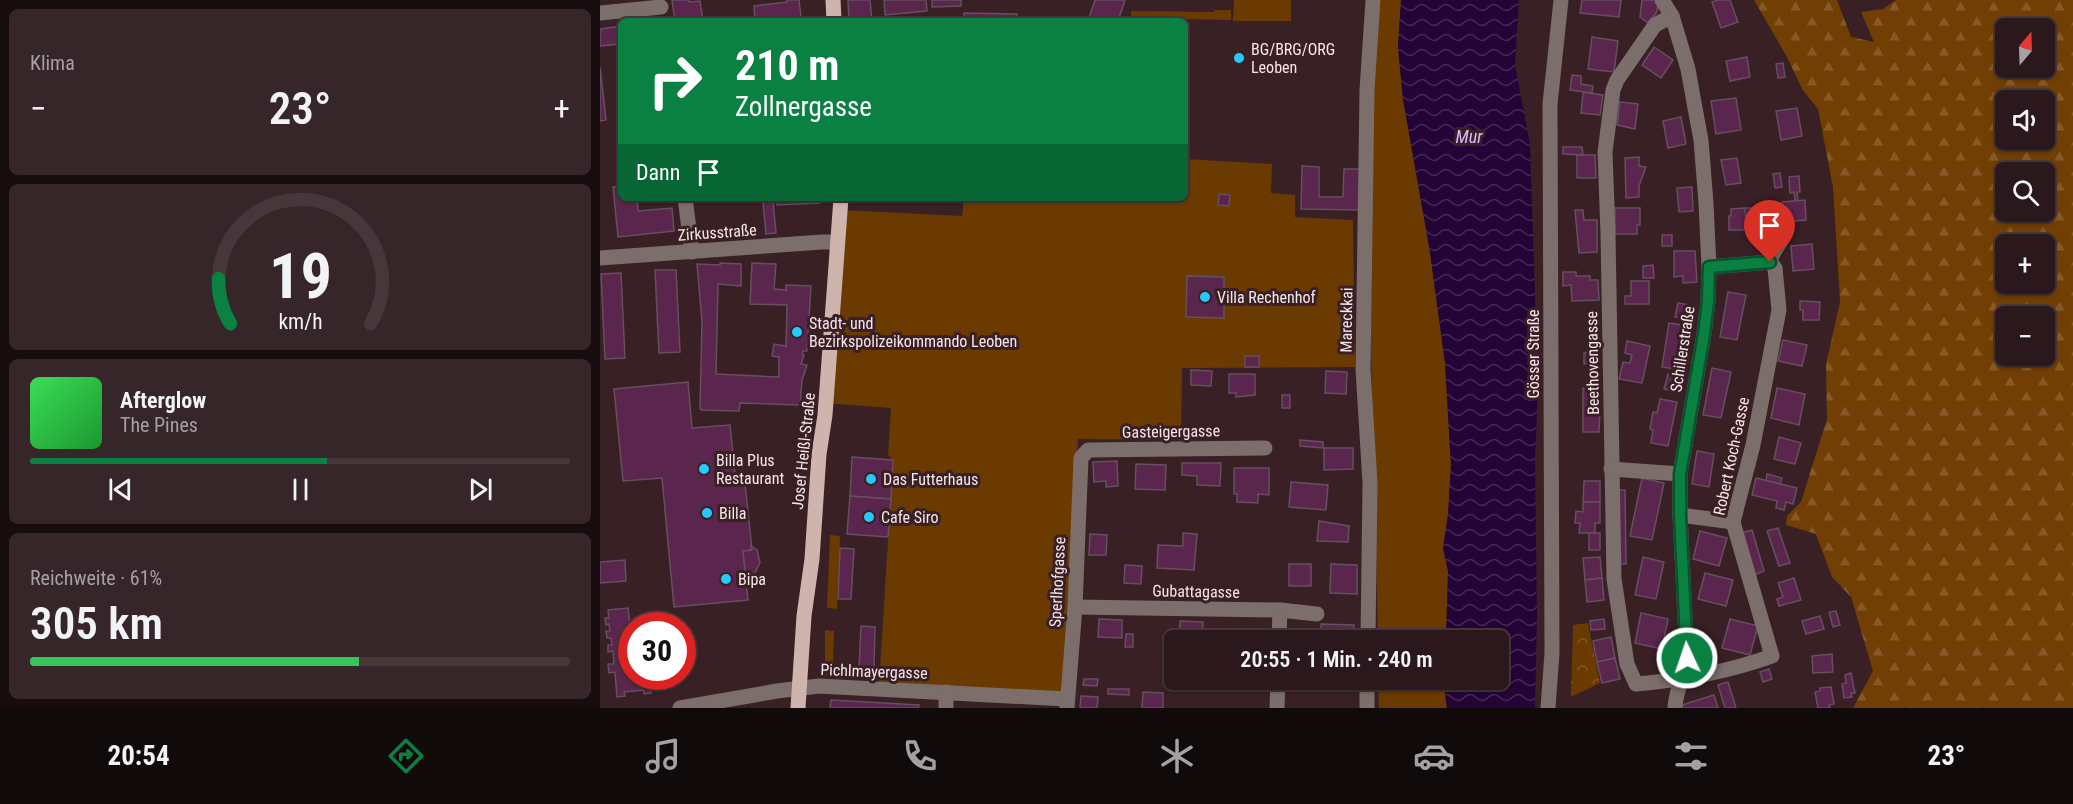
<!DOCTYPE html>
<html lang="de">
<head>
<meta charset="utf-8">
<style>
	:root { --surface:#2a181c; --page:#362529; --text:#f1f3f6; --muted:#a5a0a3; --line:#46373b; --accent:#0b8043 }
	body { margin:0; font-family:"Roboto Condensed",sans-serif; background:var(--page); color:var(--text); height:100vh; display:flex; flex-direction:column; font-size:22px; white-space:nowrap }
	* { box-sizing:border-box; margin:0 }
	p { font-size:20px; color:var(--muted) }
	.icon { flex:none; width:33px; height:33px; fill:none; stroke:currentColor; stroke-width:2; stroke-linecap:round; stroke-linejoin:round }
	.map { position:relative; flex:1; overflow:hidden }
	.sheet { display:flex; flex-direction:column; gap:9px; padding:9px; background:#170d0f; width:600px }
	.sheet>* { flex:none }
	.top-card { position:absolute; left:18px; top:18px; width:570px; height:183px; border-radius:9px; box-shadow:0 2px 4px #0004,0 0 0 2px var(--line); background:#0b8043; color:#fff; overflow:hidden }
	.needle { width:39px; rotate:19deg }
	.buttons { position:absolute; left:1395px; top:18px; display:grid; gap:12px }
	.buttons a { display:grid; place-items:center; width:60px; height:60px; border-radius:9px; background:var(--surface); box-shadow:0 2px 4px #0004,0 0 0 2px var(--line); font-size:30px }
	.speed { position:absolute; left:18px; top:612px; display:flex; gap:12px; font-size:30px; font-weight:700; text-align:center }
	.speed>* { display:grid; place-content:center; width:78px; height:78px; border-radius:50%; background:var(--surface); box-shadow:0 2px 4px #0004,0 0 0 2px var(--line); line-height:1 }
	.speed .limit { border:9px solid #d22; background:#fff; color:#111 }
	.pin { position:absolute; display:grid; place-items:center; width:51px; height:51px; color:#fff; margin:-62px -26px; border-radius:50% 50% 50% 0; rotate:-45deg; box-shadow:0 0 6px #0007 }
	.pin .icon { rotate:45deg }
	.me { position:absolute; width:66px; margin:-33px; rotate:357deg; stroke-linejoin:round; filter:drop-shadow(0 0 4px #0008) }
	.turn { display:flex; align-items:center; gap:21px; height:126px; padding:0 18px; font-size:27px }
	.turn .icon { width:78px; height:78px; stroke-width:2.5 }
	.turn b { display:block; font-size:42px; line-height:51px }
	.then { display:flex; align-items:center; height:57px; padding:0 18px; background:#0003; gap:12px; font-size:22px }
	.big { font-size:45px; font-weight:600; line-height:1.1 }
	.sheet .card { flex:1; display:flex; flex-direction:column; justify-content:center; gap:9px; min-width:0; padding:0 21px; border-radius:9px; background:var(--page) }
	.sheet .dial { align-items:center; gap:0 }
	.dial svg { height:156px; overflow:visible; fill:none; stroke:var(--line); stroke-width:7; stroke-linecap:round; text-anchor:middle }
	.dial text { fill:var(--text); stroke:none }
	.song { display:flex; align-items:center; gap:18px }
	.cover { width:72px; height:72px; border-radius:9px; background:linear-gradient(135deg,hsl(130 70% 55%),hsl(130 70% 35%)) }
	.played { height:6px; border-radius:3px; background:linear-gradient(90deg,var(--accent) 55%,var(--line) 55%) }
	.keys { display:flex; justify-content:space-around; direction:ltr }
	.heat { display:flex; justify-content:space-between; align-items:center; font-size:33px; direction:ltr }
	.charge { height:9px; border-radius:4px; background:linear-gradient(90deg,#34c759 61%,var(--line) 0) }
	.trip { position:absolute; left:564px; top:630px; width:345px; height:60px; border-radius:9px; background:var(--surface); box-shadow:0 2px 4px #0004,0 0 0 2px var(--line); font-weight:600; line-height:60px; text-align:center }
	.tab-bar { display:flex; height:96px; justify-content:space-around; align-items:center; background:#110a0b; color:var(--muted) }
	.tab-bar .icon { width:42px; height:42px }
	.tab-bar .active { color:var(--accent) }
	.tab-bar b { font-size:27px; color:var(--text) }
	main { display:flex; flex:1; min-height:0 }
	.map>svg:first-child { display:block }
</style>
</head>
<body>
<main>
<section class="sheet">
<div class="card"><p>Klima</p>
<div class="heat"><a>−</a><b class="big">23°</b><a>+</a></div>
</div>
<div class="card dial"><svg viewBox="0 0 100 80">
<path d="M14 69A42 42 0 1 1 86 69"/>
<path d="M14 69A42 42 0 0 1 8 46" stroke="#0b8043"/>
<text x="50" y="56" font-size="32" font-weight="700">19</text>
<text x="50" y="72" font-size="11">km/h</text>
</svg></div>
<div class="card">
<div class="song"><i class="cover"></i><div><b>Afterglow</b><p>The Pines</p></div></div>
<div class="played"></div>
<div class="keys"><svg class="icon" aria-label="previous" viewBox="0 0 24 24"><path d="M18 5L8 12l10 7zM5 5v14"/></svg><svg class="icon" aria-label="pause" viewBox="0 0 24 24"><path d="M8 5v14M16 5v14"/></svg><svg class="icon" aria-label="next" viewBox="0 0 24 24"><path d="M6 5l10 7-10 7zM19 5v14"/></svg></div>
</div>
<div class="card"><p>Reichweite · 61%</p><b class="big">305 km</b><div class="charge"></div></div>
</section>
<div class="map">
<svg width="1473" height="708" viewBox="0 0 1473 708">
	<defs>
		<pattern id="forest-firs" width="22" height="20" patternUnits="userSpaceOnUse" patternTransform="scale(1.5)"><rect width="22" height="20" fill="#713e03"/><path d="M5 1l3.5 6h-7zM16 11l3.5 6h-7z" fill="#865a28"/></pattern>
		<pattern id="park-crowns" width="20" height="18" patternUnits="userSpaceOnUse" patternTransform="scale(1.5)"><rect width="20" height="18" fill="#6b3a00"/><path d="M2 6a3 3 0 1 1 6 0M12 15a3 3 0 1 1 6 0" fill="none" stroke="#815625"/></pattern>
		<pattern id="water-waves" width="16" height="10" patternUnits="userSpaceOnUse" patternTransform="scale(1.5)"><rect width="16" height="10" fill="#240337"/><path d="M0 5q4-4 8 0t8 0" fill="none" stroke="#452854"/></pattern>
	</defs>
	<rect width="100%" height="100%" fill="#382025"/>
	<g fill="#6b3a00">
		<path d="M634 0H691V21H633Z"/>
		<path d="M780 0H801L798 47 803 99 830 252 845 363 851 465 848 515 843 548 848 571 846 640H778C775 468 766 295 771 122 772 82 777 41 780 0Z"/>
		<path d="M615 10H631V20L531 18V11L614 12Z"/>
		<path d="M585 159 672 164 671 193 695 195V217L753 220 755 367 582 368 581 440 478 439 462 693 279 685 293 460 288 455 291 408 226 403 241 210 362 216 364 198H585Z"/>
		<path d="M230 535 240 536 237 609 227 608Z"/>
		<path d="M225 630 234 631 233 666 258 667V672L278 673 277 679 225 675Z"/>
		<path d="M778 680H843L847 708H779Z"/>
	</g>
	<path fill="url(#forest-firs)" fill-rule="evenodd" d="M1154 0H1237L1251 37 1274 42 1261 12 1283 9 1296 0H1473V708H1253L1273 671 1251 597 1232 577 1216 534 1186 525 1187 516 1201 502 1227 419 1226 364 1240 302 1233 187 1218 109 1202 89 1188 59ZM1406 28H1444V68H1406ZM1406 100H1444V140H1406ZM1406 172H1444V212H1406ZM1406 244H1444V284H1406ZM1406 316H1444V356H1406Z"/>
	<path fill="url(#park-crowns)" d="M988 623 1000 683 971 697 973 625Z"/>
	<path fill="url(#water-waves)" d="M801 0H919L915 65 930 144 938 391 935 460 937 617 935 708H847L843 680H898V640H846L848 571 843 548 848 515 851 465 845 363 830 252 803 99 798 47Z"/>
	<g fill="#5b264e" stroke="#664f5f" stroke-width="1.5">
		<path d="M72 0H89V2L100 1 103 21H75Z"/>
		<path d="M187 0H199L201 17 155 21 154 6 187 2Z"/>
		<path d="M248 0H270L272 21H249Z"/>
		<path d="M284 0H326L327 11 285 15Z"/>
		<path d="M332 0H361V6L332 7Z"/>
		<path d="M495 0H525L518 21H488Z"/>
		<path d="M982 0H1021L1019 17 980 13Z"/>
		<path d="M1042 0H1055L1058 3 1057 12 1048 23 1040 17Z"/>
		<path d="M1118 0H1130L1138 22 1121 28 1112 2Z"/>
		<path d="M364 13 417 14V21H364Z"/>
		<path d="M21 26V44L0 46V29Z"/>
		<path d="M992 37 1018 41 1014 72 988 69Z"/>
		<path d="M1054 47 1073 60 1061 78 1042 65Z"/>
		<path d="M1147 57 1150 77 1130 81 1126 61Z"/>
		<path d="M1183 63 1185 77 1178 78 1176 64Z"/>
		<path d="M0 67 6 120 0 121Z"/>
		<path d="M972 75 981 76V84L993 86 992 93 970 90Z"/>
		<path d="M983 92 1003 95 1000 115 981 113Z"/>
		<path d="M1136 98 1141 130 1116 134 1111 101Z"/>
		<path d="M1020 102 1038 104 1035 129 1017 125Z"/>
		<path d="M1197 108 1202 136 1181 140 1176 111Z"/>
		<path d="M1081 117 1086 144 1068 148 1063 121Z"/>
		<path d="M963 147H982L983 155 963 154Z"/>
		<path d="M977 155H995L996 178H977Z"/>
		<path d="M1039 157V166L1046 167 1039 186V197L1026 198 1025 158Z"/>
		<path d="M1137 158 1141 183 1126 185 1121 160Z"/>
		<path d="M702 166 719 167V197H743L744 169H760V210L701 209Z"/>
		<path d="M1180 173 1182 187 1175 188 1173 174Z"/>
		<path d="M1199 176 1200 192H1197L1198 200H1195L1194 192 1190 193 1189 177Z"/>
		<path d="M21 186V198H37L38 211 72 208 74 231 18 237 13 187Z"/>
		<path d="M1092 187 1093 211 1079 212 1077 188Z"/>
		<path d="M619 194 630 195 629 206 618 205Z"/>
		<path d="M168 198H219L220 203 177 205V201L167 202Z"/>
		<path d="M1205 200 1206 220 1183 222 1182 202Z"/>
		<path d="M173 201 176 233 166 234 163 202Z"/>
		<path d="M1015 208H1040V225H1037V234H1015Z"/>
		<path d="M1145 208H1156V221H1146Z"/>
		<path d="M1145 208 1146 230H1129V216H1131V209Z"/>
		<path d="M975 210H983L984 220H997V252L979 253Z"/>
		<rect x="1062" y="235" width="10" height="11"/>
		<path d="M1212 244 1214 269 1193 271 1191 246Z"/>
		<path d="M1074 251H1095L1097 282 1083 283V276L1074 277Z"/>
		<path d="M120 263 141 264V286L118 284 116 374 179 377V357L172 356 174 344 186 346 187 305 150 304 152 263 176 264 174 289 186 290V285L211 286 207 351H203L202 355H204L201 364 207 365 202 380 200 405 140 403 139 411 102 410 100 409 102 321 97 264 120 265Z"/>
		<path d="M1053 265 1054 278H1043V266Z"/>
		<path d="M55 270H76L80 352 59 353Z"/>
		<path d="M963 272H976V276H990V280H998L999 300 972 301 971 285 963 286Z"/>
		<path d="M21 273 25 358 5 359 1 274Z"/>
		<path d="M587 276 624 277V318L586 317Z"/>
		<path d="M1031 281H1049V304H1025V296H1031Z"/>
		<path d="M1128 292 1146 295 1137 340 1120 337Z"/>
		<path d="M1200 301 1220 302 1219 320H1203V310H1200Z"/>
		<path d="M1078 303 1090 305 1088 319 1075 317Z"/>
		<path d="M1069 323 1089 326 1081 370 1062 367Z"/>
		<path d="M1183 340 1207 345 1202 366 1178 361Z"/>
		<path d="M1027 341 1050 346 1042 383 1019 379 1023 362 1030 363 1032 355 1025 353Z"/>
		<path d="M995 352V364H984V353Z"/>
		<rect x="645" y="356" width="14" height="11"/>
		<path d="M1112 368 1131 372 1121 418 1103 415Z"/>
		<path d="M591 370 612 371 611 386 591 385Z"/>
		<path d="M726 371 747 372 746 394 725 393Z"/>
		<path d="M629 374H655V395L636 397V393H629Z"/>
		<path d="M1068 374 1077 377 1074 391 1064 389Z"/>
		<path d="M88 382 92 428 130 425 135 474 144 473 152 550 143 551 148 600 74 607 62 478 23 481 14 389Z"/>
		<rect x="983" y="388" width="17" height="22"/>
		<path d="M1177 388 1205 394 1199 425 1171 418Z"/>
		<rect x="682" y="395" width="8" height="13"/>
		<path d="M1060 399 1077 402 1068 446 1051 443 1053 430 1050 429 1053 412 1057 413Z"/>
		<path d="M983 410H1000L999 432H983Z"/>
		<path d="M1179 437 1201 443 1195 464 1174 459Z"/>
		<path d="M700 440 723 442V448L700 446Z"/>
		<path d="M724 448H753V469L724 470Z"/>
		<path d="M1097 451 1114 454 1109 487 1092 484Z"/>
		<path d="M252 457 293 460 291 499 250 496Z"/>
		<path d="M517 461 518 486 506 487V481L494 482 493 462Z"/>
		<path d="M582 463H621L620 486 597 485V476L582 475Z"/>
		<path d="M536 464 566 465 565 490 535 489Z"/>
		<path d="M634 468H669V495L658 494V503L637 502V494H634Z"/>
		<path d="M1167 474 1182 478 1180 484 1166 481Z"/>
		<path d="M1042 478 1064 483 1052 540 1030 536Z"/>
		<path d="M1156 478 1197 488 1193 504 1186 502 1184 510 1176 508 1177 501 1152 495Z"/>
		<path d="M984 481H1000V502H983Z"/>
		<path d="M691 482 728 485 726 510 689 507Z"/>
		<path d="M1015 490H1025L1026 564H1017Z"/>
		<path d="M250 496 291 499 288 537 247 534Z"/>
		<path d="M983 502H1000V523H995V533H979L980 523H975L976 511 983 512Z"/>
		<path d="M719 521 749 526 748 542 717 541Z"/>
		<path d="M1178 528 1190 563 1179 566 1167 531Z"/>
		<path d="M1152 530 1164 571 1154 575 1141 533Z"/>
		<path d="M1100 531 1127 538 1119 566 1093 559Z"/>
		<path d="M583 533 597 534 594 570 557 568 558 545 583 546Z"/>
		<rect x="989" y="533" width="11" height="17"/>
		<path d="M490 534 507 535 506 555H489Z"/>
		<path d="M151 546 157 550 160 563 153 576 146 580 143 551 152 550Z"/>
		<path d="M240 548 254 549 251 599H238Z"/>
		<path d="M1000 557 1002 578 985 580 983 558Z"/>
		<path d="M1043 557 1064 562 1056 599 1035 595Z"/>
		<path d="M25 560 26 581 0 583V562Z"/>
		<rect x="689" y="564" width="22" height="22"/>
		<path d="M731 564 757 565V594L730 593Z"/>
		<path d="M525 565 542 566 541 584 524 583Z"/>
		<path d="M1105 573 1133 580 1126 606 1098 599Z"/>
		<path d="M1002 578 1004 600 987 602 985 580Z"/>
		<path d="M1194 578 1201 600 1179 606 1177 599 1183 597 1178 583Z"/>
		<path d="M28 608 32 640V676H49L51 693 44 694V690L24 692 25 696 17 697 15 672 9 673 8 664H14L13 651 8 652V645H12L11 638H7L6 631H10L9 624 6 625 5 618H9L8 610Z"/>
		<path d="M1236 611 1240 625 1233 627 1229 612Z"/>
		<path d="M1041 613 1068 619 1062 649 1035 643Z"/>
		<path d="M1220 616 1224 629 1206 634 1202 621Z"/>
		<path d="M499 619 522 620V638L498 637Z"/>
		<path d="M1004 619 1005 629 991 630 990 621Z"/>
		<path d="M1130 619 1158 626 1150 655 1122 648Z"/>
		<path d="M580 621 603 622 602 638 579 637Z"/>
		<path d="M721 624 754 625V640H721Z"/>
		<path d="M261 626 275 627 274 668H259Z"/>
		<path d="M526 634H533V647H525Z"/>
		<path d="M1011 637 1015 658 997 662 993 641Z"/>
		<path d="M1232 654 1233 672 1213 673 1212 656Z"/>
		<path d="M1015 658 1020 679 1002 683 997 662Z"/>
		<path d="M1169 669 1172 679 1163 682 1160 672Z"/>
		<path d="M1251 673 1255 693H1251L1252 697 1244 698 1242 684 1246 683 1245 675Z"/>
		<path d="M484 679H498L497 686 483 685Z"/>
		<path d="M1128 682 1136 708H1125L1118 685Z"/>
		<path d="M1231 687 1234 704 1229 705 1230 708H1218L1215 692 1220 691V688Z"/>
		<path d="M508 689H529V695L508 694Z"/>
		<path d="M543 692 563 693V708H542Z"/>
		<path d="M1114 695 1118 708H1083L1082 705Z"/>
		<path d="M481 696 498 697 497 708H480Z"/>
		<path d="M231 700 319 705 318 708H230Z"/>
	</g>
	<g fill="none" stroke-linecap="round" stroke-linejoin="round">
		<g stroke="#7b6e6b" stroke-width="15">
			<path d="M1062 0 1072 16 1088 69 1095 108 1101 140 1106 203 1109 267 1108 301 1104 334 1080 474V515L1087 658C1084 673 1075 695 1075 708"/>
			<path d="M0 13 61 7"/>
			<path d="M1072 16 1055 25 1017 80 1013 90 1005 152 1008 234 1014 579 1027 664 1036 684C1083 680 1128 672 1172 656L1133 522 1153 445 1179 310 1175 268 1170 262"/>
			<path d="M85 198 92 252"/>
			<path d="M0 258 222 242H237"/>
			<path d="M1170 262 1172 255 1184 236"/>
			<path d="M1109 267 1170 262"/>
			<path d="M1011 469 1080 474"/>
			<path d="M1080 515 1133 522"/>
			<path d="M475 607 680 610 717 614"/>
			<path d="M679 640 680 610"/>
			<path d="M768 640 770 483 763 369 767 90 773 0"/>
			<path d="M80 708 177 691 219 686 467 699"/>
			<path d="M346 708V692"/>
			<path d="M467 708 475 607 481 458 488 450 665 448"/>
			<path d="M677 708 678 680"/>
			<path d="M767 708V680"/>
			<path d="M948 708 952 653 950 104 961 0"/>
		</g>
		<g stroke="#cfb4ae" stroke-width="15">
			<path d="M233 0 234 21"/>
			<path d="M198 708 204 616 212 559 219 454 225 415 241 198"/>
		</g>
	</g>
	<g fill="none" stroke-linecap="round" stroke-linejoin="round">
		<defs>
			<path id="route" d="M1087 658 1080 515V474L1104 334 1108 301 1109 267 1170 262"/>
		</defs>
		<use href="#route" stroke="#07532c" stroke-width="15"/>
		<use href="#route" stroke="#0b8043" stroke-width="10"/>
	</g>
	<g fill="#25c9fe" stroke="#382025" stroke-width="2">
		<circle cx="639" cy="58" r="6"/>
		<circle cx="605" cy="297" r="6"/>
		<circle cx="197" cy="332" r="6"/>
		<circle cx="104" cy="469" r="6"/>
		<circle cx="271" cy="479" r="6"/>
		<circle cx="107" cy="513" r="6"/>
		<circle cx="269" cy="517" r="6"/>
		<circle cx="126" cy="579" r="6"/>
	</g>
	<g text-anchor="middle" stroke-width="6" stroke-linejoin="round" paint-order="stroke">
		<g font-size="16" fill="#f7e6e9" stroke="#382025" text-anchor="start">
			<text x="651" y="55">BG/BRG/ORG<tspan x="651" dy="18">Leoben</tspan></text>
			<text x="617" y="303">Villa Rechenhof</text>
			<text x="209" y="329">Stadt- und<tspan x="209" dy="18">Bezirkspolizeikommando Leoben</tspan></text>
			<text x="116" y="466">Billa Plus<tspan x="116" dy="18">Restaurant</tspan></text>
			<text x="283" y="485">Das Futterhaus</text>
			<text x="119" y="519">Billa</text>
			<text x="281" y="523">Cafe Siro</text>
			<text x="138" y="585">Bipa</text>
		</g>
		<g font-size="16" fill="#f7e6e9" stroke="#382025">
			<text transform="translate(117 232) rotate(-4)" y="6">Zirkusstraße</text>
			<text transform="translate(746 320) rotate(-89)" y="6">Mareckkai</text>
			<text transform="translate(1082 349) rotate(-81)" y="6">Schillerstraße</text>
			<text transform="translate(933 354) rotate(-90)" y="6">Gösser Straße</text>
			<text transform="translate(992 363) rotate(-91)" y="6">Beethovengasse</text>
			<text transform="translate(571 431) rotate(-1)" y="6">Gasteigergasse</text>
			<text transform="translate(203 451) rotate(-84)" y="6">Josef Heißl-Straße</text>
			<text transform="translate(1131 456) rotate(-78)" y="6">Robert Koch-Gasse</text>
			<text transform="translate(457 582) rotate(-87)" y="6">Sperlhofgasse</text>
			<text transform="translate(596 591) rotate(1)" y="6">Gubattagasse</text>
			<text transform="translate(274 671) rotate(2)" y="6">Pichlmayergasse</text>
		</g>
		<g font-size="18" font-style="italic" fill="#ddb7fa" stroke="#382025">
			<text x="869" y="143">Mur</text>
		</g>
	</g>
</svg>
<div class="buttons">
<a><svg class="needle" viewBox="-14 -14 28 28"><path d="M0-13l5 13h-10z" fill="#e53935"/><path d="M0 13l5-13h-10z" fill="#a5a0a3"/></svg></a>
<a><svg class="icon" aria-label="sound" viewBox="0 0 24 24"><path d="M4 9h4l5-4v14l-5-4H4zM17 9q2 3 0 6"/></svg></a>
<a><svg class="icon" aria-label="search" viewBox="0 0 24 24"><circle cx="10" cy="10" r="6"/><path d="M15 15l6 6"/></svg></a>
<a>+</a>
<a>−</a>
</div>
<div class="speed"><div class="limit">30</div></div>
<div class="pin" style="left:1170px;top:262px;background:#d93025"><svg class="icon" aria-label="arrive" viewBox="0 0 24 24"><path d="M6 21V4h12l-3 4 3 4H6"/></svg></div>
<svg class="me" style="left:1087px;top:658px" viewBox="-20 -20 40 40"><circle r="17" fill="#0b8043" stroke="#fff" stroke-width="3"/><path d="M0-11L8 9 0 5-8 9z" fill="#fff"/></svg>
<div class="trip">20:55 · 1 Min. · 240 m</div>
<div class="top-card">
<div class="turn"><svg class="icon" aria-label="right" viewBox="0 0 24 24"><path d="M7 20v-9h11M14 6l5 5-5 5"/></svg><div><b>210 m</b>Zollnergasse</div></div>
<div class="then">Dann<svg class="icon" aria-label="arrive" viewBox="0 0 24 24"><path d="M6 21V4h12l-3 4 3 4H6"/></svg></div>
</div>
</div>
</main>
<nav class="tab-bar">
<b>20:54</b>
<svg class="icon active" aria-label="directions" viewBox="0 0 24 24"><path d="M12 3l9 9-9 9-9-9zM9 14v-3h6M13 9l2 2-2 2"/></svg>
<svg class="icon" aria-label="music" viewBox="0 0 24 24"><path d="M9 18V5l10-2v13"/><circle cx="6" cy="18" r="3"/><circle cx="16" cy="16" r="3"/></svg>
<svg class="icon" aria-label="phone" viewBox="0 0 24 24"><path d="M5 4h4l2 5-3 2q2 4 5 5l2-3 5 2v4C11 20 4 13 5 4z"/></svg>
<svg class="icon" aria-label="climate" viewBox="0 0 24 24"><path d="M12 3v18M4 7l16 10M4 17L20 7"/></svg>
<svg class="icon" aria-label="car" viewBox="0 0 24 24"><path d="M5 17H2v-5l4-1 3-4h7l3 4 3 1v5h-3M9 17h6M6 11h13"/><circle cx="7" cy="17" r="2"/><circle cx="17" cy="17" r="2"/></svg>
<svg class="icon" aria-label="filters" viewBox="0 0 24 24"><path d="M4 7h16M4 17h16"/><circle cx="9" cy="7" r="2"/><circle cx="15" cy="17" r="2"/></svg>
<b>23°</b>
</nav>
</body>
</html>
